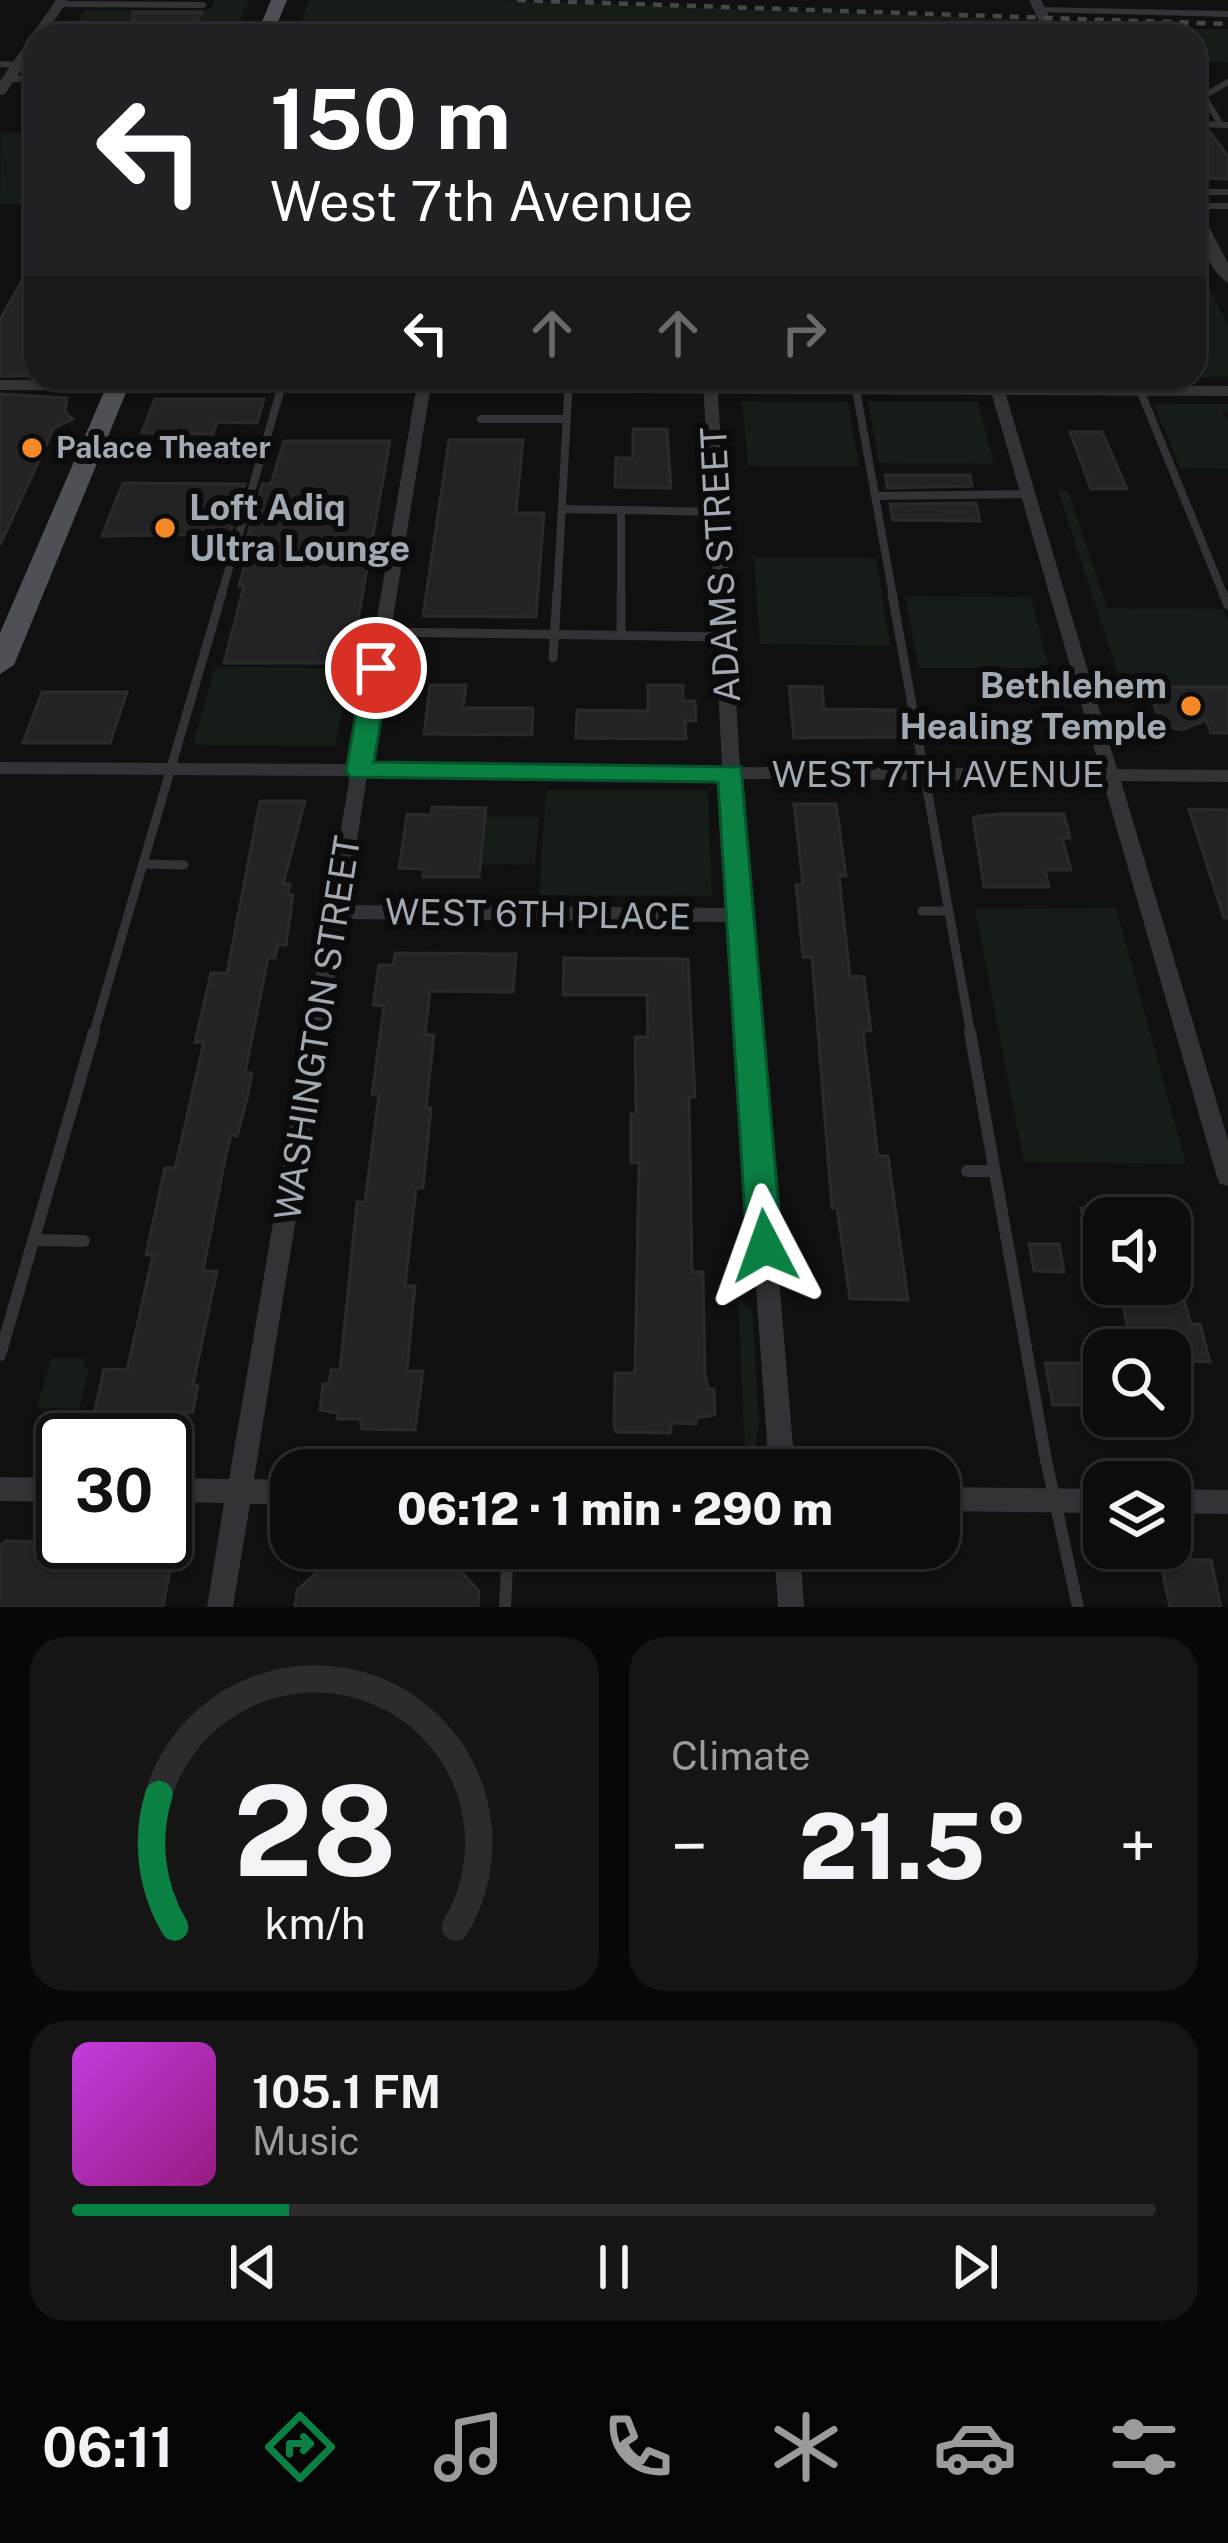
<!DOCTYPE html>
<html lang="en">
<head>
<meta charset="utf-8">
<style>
	:root { --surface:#0c0c0d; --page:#151516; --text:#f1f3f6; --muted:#9a9b9d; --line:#2c2c2e; --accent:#0b8043 }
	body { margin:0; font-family:"Public Sans",sans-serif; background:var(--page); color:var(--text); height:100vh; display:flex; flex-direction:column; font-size:45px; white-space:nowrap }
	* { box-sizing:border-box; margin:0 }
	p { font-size:39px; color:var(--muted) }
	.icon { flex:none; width:66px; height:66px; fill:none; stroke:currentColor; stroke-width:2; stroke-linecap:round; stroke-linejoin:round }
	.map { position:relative; height:1607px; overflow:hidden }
	.sheet { display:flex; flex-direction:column; gap:30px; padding:30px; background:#070707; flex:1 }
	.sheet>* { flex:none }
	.banner { position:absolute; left:24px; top:24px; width:1182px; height:366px; border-radius:36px; box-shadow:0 3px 9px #0004,0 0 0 3px var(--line); background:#202124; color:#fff; overflow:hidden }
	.controls { position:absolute; left:1083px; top:1197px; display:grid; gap:24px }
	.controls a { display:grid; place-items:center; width:108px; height:108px; border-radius:24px; background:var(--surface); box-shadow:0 3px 9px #0004,0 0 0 3px var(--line); font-size:60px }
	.speed { position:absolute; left:36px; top:1413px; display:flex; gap:24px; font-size:60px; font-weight:700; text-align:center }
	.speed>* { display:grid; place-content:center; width:156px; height:156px; border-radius:50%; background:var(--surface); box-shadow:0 3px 9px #0004,0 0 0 3px var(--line); line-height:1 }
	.speed .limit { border:6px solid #111; border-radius:18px; background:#fff; color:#111 }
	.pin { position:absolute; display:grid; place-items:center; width:102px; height:102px; color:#fff; margin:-51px; border:6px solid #fff; border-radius:50%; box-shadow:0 3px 12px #0007 }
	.me { position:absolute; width:132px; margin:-66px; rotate:356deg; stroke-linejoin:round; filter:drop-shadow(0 0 9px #0008) }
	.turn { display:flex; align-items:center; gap:42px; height:252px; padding:0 48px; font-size:54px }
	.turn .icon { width:156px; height:156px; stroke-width:2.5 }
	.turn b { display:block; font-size:84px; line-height:102px }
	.lanes { display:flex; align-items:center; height:114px; padding:0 48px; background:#0003; justify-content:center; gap:60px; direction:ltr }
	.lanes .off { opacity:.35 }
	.big { font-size:90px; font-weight:800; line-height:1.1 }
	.sheet .tile { flex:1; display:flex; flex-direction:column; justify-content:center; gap:18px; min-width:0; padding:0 42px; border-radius:36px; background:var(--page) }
	.sheet .dial { align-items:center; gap:0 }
	.dial svg { height:312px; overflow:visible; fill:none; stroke:var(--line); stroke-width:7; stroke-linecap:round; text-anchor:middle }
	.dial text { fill:var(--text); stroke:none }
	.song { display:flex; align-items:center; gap:36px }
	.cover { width:144px; height:144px; border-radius:18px; background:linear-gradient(135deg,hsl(290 70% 55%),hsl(310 70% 35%)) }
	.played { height:12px; border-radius:6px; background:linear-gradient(90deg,var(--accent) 20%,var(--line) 20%) }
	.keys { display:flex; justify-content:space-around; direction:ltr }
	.heat { display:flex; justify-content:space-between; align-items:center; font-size:66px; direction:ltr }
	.sheet .tiles { flex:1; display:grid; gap:30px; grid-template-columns:1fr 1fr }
	.tile:last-child { grid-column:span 2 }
	.trip { position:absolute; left:270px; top:1449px; width:690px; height:120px; border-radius:36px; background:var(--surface); box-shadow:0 3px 9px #0004,0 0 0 3px var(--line); font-weight:800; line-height:120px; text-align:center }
	.tabs { display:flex; height:192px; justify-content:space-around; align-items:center; background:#050505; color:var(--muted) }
	.tabs .icon { width:84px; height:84px }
	.tabs .selected { color:var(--accent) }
	.tabs b { font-size:54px; color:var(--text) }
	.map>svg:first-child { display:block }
</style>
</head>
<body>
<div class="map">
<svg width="1228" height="1607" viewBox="0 0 1228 1607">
	<rect width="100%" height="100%" fill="#101011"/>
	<g fill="#161c16">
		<path d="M215 0H249L235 30 72 29 85 10H210Z"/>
		<path d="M310 0H504L1029 20 1038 36 426 31 295 36Z"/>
		<path d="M1089 28 1228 29V63L1194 61V36H1071L1068 30Z"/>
		<path d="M1 133H36V205L0 204Z"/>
		<path d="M1194 259 1228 326V377H1194Z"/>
		<path d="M742 401 848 402 859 467 748 466Z"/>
		<path d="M868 402H978L994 464 879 463Z"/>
		<path d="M1154 404H1228V411L1222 413 1228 419V469L1180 468Z"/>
		<path d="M1058 491H1068L1107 608 1223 609 1228 621V687L1122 686Z"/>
		<path d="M754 557 876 558 890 646 760 644Z"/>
		<path d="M905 596 1031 597 1049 668H919Z"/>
		<path d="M215 667 350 668 335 746 193 745Z"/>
		<path d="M546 790H708L712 896 539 895Z"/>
		<path d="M485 817H539L535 865 481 864Z"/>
		<path d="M1116 908 1186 1164 1024 1162 975 909Z"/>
		<path d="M738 1299 752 1309 759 1421 755 1449H745Z"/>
		<path d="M51 1358H84L83 1365 89 1369 79 1409 37 1408Z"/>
		<path d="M304 1453 500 1454 489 1466 468 1470 295 1466Z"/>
		<path d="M529 1454 738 1455 739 1467 539 1470Z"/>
	</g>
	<g fill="#232325" stroke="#2a2a2d" stroke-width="3">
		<path d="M133 12H202L189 36H132Z"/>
		<path d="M1194 131 1210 132 1228 156V179L1194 178Z"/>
		<path d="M36 255V376H0V320Z"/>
		<path d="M0 394 67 398 65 412 73 419 54 428 0 545Z"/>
		<path d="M155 399H264L257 423 217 422 213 434 142 433Z"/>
		<path d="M633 429H667L671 488 615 487 616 458H633Z"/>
		<path d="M1070 432H1102L1127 489H1091Z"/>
		<path d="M449 440H523L516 513H544L536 617 423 616Z"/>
		<path d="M284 441H390L350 663H224L244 586H239L253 534H248L262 484H271Z"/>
		<path d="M885 475H970L972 486 887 488Z"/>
		<path d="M123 483 245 484 230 534 102 536Z"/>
		<path d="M976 503 980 521 893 520 890 504Z"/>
		<path d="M430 685H466L463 708H533L532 735 424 734Z"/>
		<path d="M648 685H683V701H695L696 721H685L686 739 576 738 577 710 648 711Z"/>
		<path d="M789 686 822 687 824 709 896 710 900 737 794 738Z"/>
		<path d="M1156 687H1228V733H1211L1206 720 1182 730 1169 727 1167 720H1159L1150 692H1158Z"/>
		<path d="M42 692H127L110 743H23Z"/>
		<path d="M260 801H305L283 884H290L288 895H293L286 945H278L275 958H268L245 1073H252L247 1099 237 1136 231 1135 227 1150 203 1271H217L193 1385H198L193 1412 174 1414 173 1419H149L144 1429 91 1428 104 1369 127 1370 153 1255H146L165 1168H175L204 1042H195L211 973H227Z"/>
		<path d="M794 804H836L846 876H839L850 976 864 977 871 1031H863L878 1156H888L908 1300 850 1299 837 1208H832L812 957H803L796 885H803Z"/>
		<path d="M432 807 486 808 479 877H423L424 869 399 868 407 814 431 815Z"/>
		<path d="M1189 809 1228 810V918H1224Z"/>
		<path d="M998 814H1064L1070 838H1062L1071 870H1045L1049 887H984L973 817Z"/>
		<path d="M395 953 516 954 513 992 430 991 425 1035H434L426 1108H431L423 1188H416L405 1286H415L407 1371H423L415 1430 362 1429 360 1419H337L338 1413 320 1410 323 1384H329L331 1370H340L357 1202H365L379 1094H372L384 1006 373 1005 379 965H393Z"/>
		<path d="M564 958 688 959 695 1097H689L692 1272H703L705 1375 708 1389H714L715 1415 696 1418V1424L672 1423 670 1433 616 1432 614 1425 615 1373H635L639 1163H631V1114H636L635 1037H648L647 995H563Z"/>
		<path d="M1081 1208H1104V1273L1095 1274Z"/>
		<path d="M1029 1244H1059L1064 1272 1034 1271Z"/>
		<path d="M1119 1285H1180L1191 1324H1200L1210 1362 1170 1361V1350H1132Z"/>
		<path d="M1045 1363H1100L1104 1405H1053Z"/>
		<path d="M6 1541 61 1542 58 1556 138 1557 140 1548H165L163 1557 171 1565 163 1607H0V1546Z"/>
		<path d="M345 1548H439L479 1591 478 1607H295L297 1590Z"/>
		<path d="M1160 1560H1211L1221 1607H1170Z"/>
	</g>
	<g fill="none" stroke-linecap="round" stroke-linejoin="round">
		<g stroke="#313336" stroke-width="6">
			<path d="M60 4 203 5"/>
			<path d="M0 64 18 65"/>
			<path d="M1194 109 1212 110"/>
			<path d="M1221 125 1204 96 1228 82"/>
			<path d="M1194 192H1228"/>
			<path d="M1194 206H1228"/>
		</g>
		<g stroke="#313336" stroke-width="8">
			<path d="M854 378 893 596"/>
			<path d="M1135 378 1224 596"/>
			<path d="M481 419H567"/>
			<path d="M875 496 1028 494"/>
			<path d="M562 509 621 510"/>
			<path d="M221 596 284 378"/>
			<path d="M557 596 569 378"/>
			<path d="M621 596V510L717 512"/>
		</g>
		<g stroke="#313336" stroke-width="9">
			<path d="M621 593V635"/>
			<path d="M892 593 971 1035"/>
			<path d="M1223 593 1228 605"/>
			<path d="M383 632 724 637"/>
			<path d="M553 658 557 593"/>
			<path d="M143 864 184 865"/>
			<path d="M922 911H948"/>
			<path d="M93 1035 222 593"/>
		</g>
		<g stroke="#313336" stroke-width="12">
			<path d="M970 1032 1045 1455 1078 1607"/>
			<path d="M967 1171H994"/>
			<path d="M34 1240 84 1241"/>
			<path d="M0 1355 94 1032"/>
			<path d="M505 1607 508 1548"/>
		</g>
		<g fill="#313336" fill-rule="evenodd">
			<path d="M1040 7 1228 11V17L1037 12Z"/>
			<path d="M36 76V82H8L3 79 8 76Z"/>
			<path d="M1194 121 1228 122V128L1194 127Z"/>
			<path d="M418 378H432L369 765 722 767 703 378H717L740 767 1100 769 987 378H1001L1117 769 1228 770V782L1121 781 1228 1140V1186L1220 1184 1217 1177 1103 781 741 779 749 915 795 1470H769L730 922 344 919 254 1479 291 1480V1504H250L233 1607H207L224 1503 165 1502V1478L229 1479 350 776 0 774V762L352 764ZM367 776 723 779 729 908 347 905Z"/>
			<path d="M0 1477 63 1478V1502L0 1501Z"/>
			<path d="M939 1487 1104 1489V1513L939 1511Z"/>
			<path d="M1170 1489 1228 1490V1514L1170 1513Z"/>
			<path d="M774 1548H800L804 1607H778Z"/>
		</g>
		<g fill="#313336" fill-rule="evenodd">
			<path d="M56 0H68L44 36H36V48L5 94 0 95V81Z"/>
			<path d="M1029 0H1041L1058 36H1046Z"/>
			<path d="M1194 209 1202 214 1228 263V283C1208 270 1194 233 1194 209Z"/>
			<path d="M0 380 1228 386V396L0 390Z"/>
		</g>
		<g fill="#4d5055" fill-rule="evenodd">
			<path d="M271 0H287L272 36H256Z"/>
			<path d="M110 378H132L14 665 0 674V633Z"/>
		</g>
		<path stroke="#44474b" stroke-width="4.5" stroke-dasharray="9 8" stroke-linecap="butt" d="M517 0 1228 24"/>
	</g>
	<path fill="#0b8043" stroke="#07532c" stroke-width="3" d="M376 660 389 668 374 762 741 767 782 1246 777 1256 765 1261 752 1256 747 1246 718 782 350 777 346 771 364 668Z"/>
	<g fill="#f48925" stroke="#0b0b0c" stroke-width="4.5">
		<circle cx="32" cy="448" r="12"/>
		<circle cx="165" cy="528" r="12"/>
		<circle cx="1191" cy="706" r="12"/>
	</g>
	<g text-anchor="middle" stroke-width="12" stroke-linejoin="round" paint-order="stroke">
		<g font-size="30" font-weight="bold" fill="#a1a9b3" stroke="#0b0b0c" text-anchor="start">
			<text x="56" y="458">Palace Theater</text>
		</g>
		<g font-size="36" font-weight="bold" fill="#a1a9b3" stroke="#0b0b0c" text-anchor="start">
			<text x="189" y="520">Loft Adiq<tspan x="189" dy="41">Ultra Lounge</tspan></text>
			<text x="1167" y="698" text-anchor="end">Bethlehem<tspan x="1167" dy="41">Healing Temple</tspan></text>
		</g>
		<g font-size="36" fill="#a1a9b3" stroke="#0b0b0c">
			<text transform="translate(720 565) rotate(-93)" y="13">ADAMS STREET</text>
			<text x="938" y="787">WEST 7TH AVENUE</text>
			<text transform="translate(538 914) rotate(1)" y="13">WEST 6TH PLACE</text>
			<text transform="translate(317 1028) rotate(-81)" y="13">WASHINGTON STREET</text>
		</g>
	</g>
</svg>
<div class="controls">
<a><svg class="icon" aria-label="sound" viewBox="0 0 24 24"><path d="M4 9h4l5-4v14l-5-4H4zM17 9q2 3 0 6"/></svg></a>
<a><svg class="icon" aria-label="search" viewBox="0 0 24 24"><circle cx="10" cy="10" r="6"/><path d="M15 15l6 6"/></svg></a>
<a><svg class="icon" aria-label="layers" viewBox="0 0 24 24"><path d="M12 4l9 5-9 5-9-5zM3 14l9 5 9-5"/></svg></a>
</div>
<div class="speed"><div class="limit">30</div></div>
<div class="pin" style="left:376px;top:668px;background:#d93025"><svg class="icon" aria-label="arrive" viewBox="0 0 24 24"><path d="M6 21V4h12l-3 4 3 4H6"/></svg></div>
<svg class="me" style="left:765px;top:1246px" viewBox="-20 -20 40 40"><path d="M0-17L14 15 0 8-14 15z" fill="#0b8043" stroke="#fff" stroke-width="4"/></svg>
<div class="trip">06:12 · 1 min · 290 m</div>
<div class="banner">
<div class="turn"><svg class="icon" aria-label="left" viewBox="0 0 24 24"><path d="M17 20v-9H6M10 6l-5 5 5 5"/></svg><div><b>150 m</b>West 7th Avenue</div></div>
<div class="lanes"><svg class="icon" aria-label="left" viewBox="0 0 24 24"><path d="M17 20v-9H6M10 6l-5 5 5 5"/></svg><svg class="icon off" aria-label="ahead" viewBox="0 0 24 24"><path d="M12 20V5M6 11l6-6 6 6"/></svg><svg class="icon off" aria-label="ahead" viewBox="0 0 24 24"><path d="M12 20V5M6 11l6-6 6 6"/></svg><svg class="icon off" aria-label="right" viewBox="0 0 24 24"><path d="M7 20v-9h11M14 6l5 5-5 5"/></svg></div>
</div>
</div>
<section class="sheet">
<div class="tiles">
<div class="tile dial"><svg viewBox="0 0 100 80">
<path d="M14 69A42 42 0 1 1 86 69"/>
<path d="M14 69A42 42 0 0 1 10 35" stroke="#0b8043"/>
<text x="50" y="56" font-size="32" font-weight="700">28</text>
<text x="50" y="72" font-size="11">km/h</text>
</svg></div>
<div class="tile"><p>Climate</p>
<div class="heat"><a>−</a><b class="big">21.5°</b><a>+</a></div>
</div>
<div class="tile">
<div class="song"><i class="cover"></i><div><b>105.1 FM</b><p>Music</p></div></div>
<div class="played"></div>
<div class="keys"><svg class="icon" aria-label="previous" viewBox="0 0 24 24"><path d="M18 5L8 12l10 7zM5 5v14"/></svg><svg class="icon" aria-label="pause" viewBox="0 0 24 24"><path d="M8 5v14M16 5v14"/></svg><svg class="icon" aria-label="next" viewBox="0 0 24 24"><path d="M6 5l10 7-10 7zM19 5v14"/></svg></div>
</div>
</div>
</section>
<nav class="tabs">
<b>06:11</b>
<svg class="icon selected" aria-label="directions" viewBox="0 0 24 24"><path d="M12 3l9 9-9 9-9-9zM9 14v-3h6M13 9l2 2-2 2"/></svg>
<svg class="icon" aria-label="music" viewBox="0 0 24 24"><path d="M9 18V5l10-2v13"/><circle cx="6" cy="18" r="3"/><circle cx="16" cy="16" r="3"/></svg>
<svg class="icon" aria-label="phone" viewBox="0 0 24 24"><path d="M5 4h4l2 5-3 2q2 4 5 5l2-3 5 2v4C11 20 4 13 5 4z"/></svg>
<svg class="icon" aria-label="climate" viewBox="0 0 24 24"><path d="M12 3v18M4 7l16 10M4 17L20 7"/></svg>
<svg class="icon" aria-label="car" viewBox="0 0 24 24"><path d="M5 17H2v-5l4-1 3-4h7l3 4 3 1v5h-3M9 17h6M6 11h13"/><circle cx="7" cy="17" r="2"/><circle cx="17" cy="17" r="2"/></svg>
<svg class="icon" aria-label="filters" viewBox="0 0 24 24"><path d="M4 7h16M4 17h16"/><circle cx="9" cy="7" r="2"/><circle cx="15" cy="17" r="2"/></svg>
</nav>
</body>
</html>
